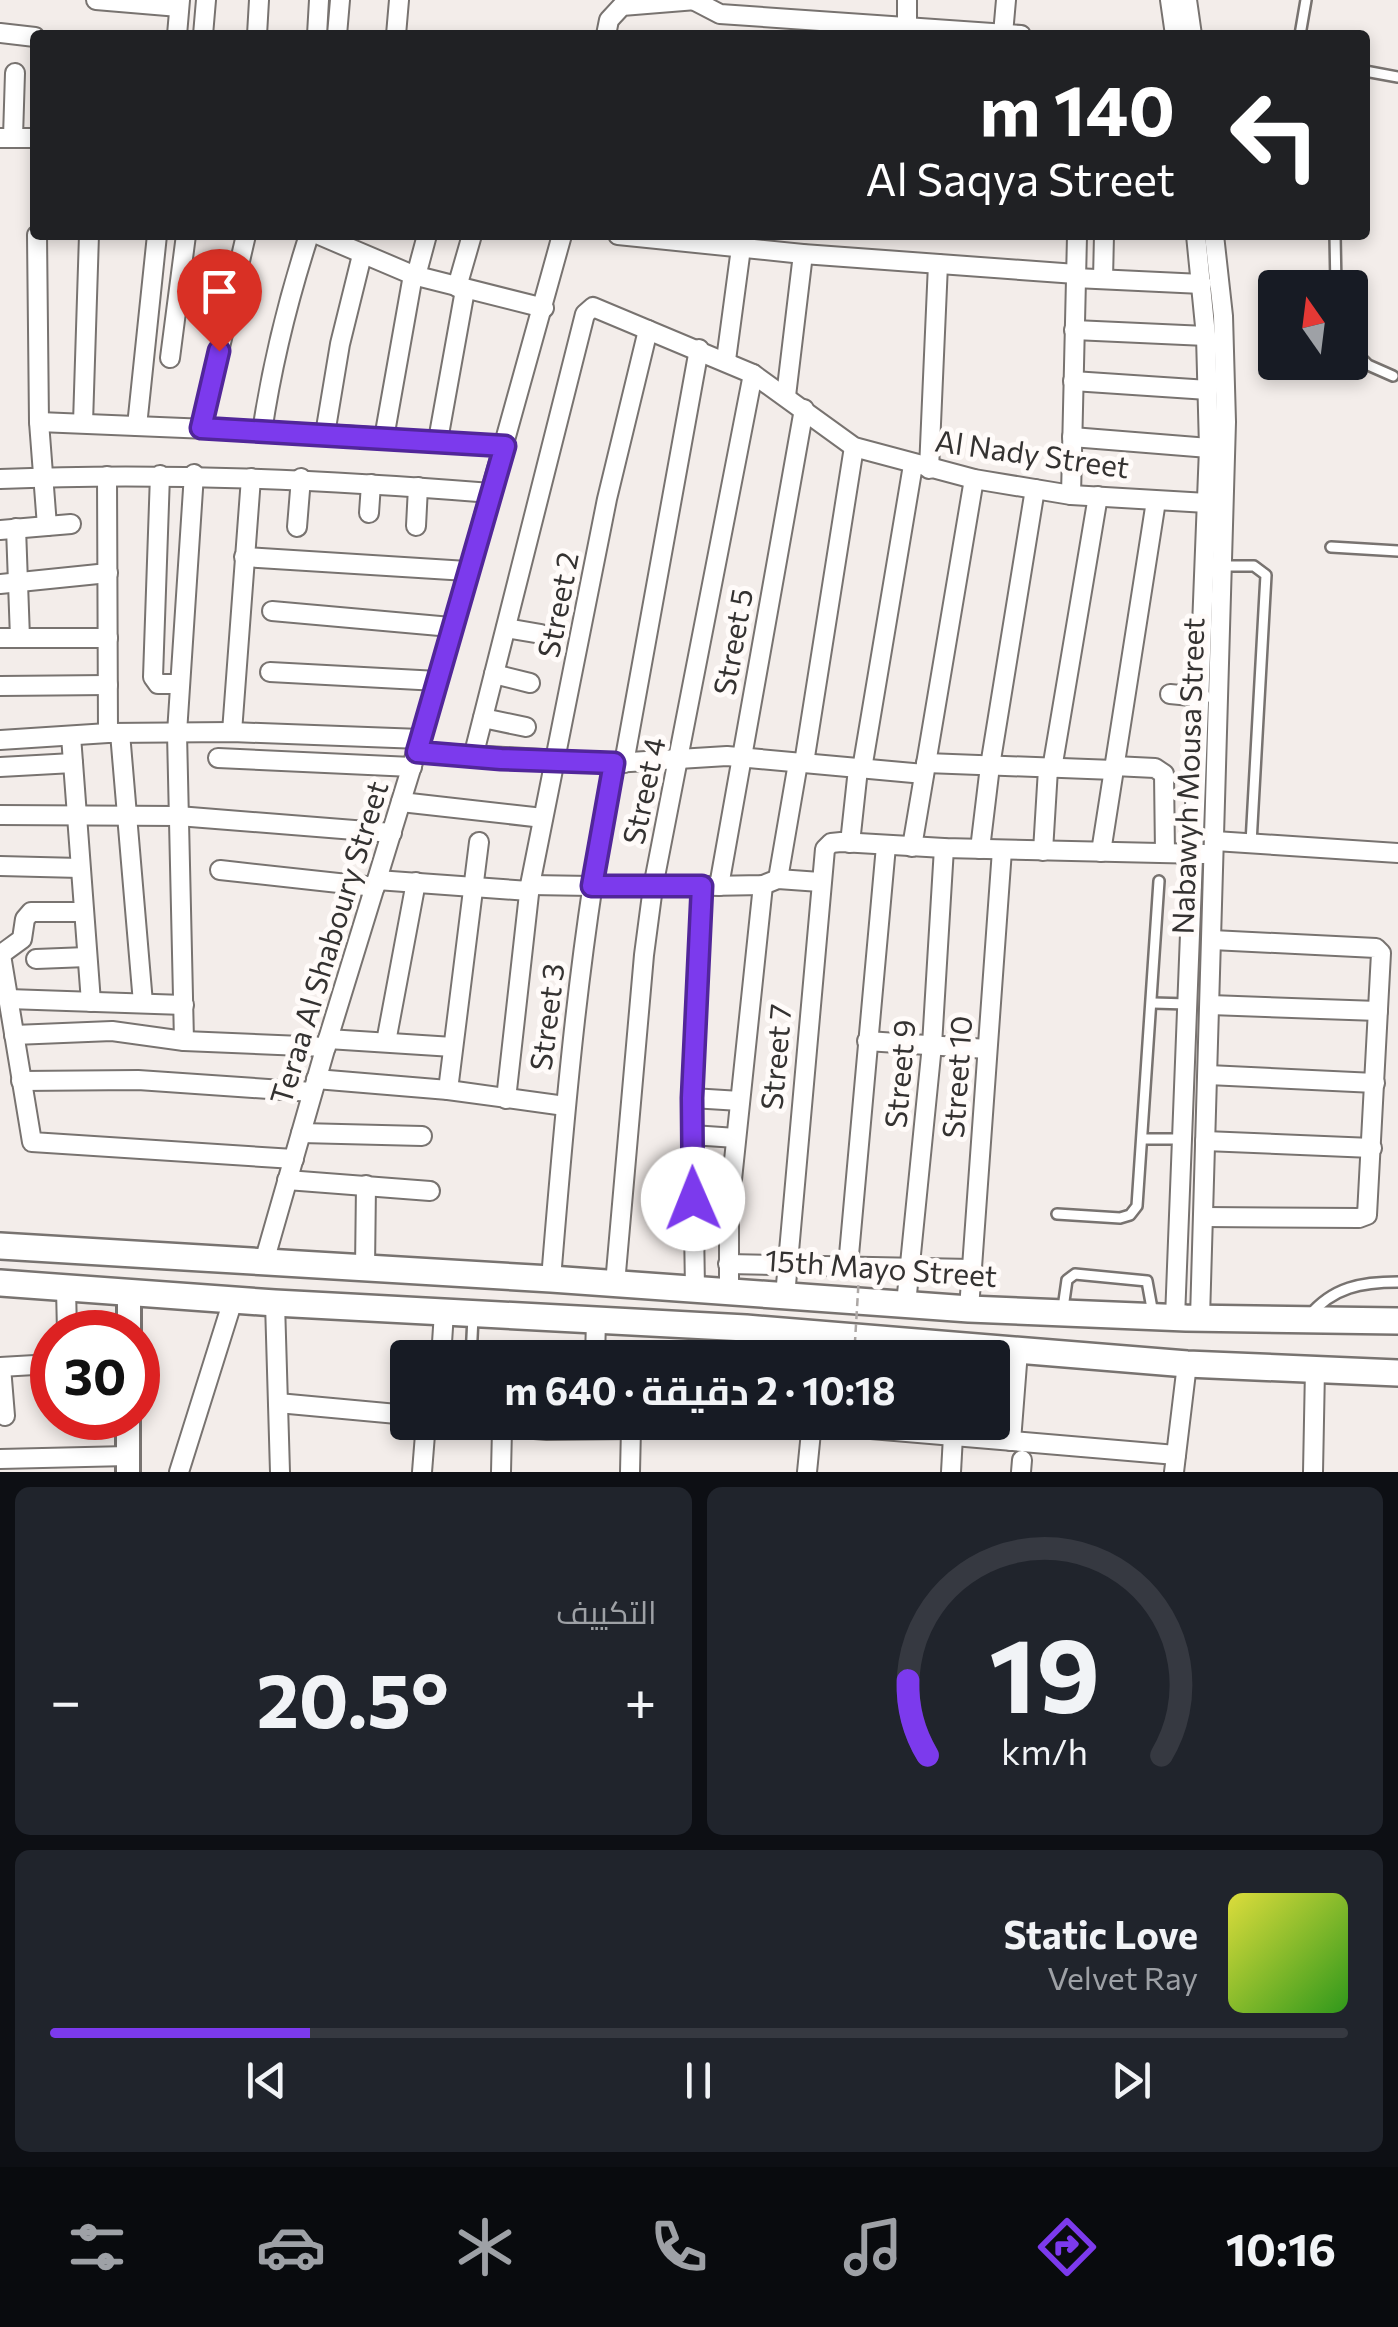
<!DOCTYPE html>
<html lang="ar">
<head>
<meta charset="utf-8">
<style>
	:root { --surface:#171b24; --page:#20242c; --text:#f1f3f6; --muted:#9ea1a6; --line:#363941; --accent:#7c3aed }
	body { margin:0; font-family:Commissioner,Cairo,sans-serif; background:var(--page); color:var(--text); direction:rtl; height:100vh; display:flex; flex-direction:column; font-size:38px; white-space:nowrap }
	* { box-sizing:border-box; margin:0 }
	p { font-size:32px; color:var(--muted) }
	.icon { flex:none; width:55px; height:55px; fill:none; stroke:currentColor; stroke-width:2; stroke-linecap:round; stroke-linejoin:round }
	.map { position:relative; height:1472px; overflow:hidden; direction:ltr }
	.details { display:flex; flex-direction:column; gap:15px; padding:15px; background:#0d0f14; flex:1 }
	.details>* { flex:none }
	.top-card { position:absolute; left:30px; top:30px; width:1340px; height:210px; border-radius:10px; box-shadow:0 5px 15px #0003; direction:rtl; background:#202124; color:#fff; overflow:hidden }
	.needle { width:65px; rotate:346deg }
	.tools { position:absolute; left:1258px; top:270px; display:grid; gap:20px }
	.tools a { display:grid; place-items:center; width:110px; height:110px; border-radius:10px; background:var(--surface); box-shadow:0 5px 15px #0003; font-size:50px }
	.speed { position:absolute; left:30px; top:1310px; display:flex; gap:20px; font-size:50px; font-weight:700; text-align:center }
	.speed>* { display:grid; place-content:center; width:130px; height:130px; border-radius:50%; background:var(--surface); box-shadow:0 5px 15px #0003; line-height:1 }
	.speed .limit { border:15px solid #d22; background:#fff; color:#111 }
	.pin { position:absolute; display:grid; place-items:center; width:85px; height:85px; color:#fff; margin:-102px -42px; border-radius:50% 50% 50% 0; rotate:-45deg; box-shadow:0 0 10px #0007 }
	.pin .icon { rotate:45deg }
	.me { position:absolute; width:110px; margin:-55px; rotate:359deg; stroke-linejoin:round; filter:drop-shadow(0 0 8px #0008) }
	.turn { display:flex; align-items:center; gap:35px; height:210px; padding:0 30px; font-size:45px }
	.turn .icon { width:130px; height:130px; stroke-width:2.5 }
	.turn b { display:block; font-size:70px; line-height:85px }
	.big { font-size:75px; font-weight:700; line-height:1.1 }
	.details .widget { flex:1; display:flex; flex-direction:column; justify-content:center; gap:15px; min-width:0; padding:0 35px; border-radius:15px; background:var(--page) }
	.details .dial { align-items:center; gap:0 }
	.dial svg { height:260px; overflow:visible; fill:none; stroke:var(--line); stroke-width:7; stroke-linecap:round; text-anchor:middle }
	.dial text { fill:var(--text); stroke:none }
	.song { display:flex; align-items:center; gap:30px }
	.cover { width:120px; height:120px; border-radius:15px; background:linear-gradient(135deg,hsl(60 70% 55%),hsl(110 70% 35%)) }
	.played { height:10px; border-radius:5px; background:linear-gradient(90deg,var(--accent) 20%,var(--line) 20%) }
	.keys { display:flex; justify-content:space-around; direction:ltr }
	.heat { display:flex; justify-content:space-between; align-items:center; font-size:55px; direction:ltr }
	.details .tiles { flex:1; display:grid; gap:15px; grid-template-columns:1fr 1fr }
	.widget:last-child { grid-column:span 2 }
	.trip { position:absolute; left:390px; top:1340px; width:620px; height:100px; border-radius:10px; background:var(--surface); box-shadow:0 5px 15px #0003; font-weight:700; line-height:100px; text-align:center; direction:rtl }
	.menu { display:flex; height:160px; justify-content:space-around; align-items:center; background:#090b0e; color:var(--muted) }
	.menu .icon { width:70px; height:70px }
	.menu .on { color:var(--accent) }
	.menu b { font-size:45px; color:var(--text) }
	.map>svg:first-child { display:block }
</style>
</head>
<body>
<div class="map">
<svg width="1398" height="1472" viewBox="0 0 1398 1472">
	<rect width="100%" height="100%" fill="#f3edea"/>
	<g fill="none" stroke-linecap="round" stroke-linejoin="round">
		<defs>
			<g id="service">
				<path d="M1300 35 1306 0"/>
				<path d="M1365 71 1398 77"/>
				<path d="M1335 235 1336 288"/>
				<path d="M1350 347 1368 365 1393 376"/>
				<path d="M1331 547 1398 551"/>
				<path d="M1222 566H1254L1266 575 1251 843"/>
				<path d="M1153 1003 1188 1004"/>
				<path d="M1143 1139H1182"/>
				<path d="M1057 1214 1120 1218 1130 1215 1137 1206 1159 881"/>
				<path d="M1063 1308 1067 1280 1075 1274 1147 1281 1153 1314"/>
				<path d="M1309 1316C1333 1287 1362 1282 1398 1282"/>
				<path d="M471 1358 473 1317"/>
			</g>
			<g id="minor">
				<path d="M96 0 179 7"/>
				<path d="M1170 0 1175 35"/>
				<path d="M1187 0 1192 35"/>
				<path d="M695 1 720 14 1021 35"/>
				<path d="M907 27V0"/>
				<path d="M0 33 35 37"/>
				<path d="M1003 34 1006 0"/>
				<path d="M177 35 180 0"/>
				<path d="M203 35 206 0"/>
				<path d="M257 35 259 0"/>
				<path d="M317 35 319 0"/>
				<path d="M337 35 340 0"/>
				<path d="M396 35 399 0"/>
				<path d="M606 35 609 20 622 6 696 0"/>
				<path d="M13 137 15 73"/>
				<path d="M0 138H35"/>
				<path d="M37 235 39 422 47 526"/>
				<path d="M319 235 413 275 544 308"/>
				<path d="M618 235 803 254 1076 274"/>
				<path d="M416 276 427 235"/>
				<path d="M1075 278 1202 284"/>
				<path d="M1103 279 1104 235"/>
				<path d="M457 287 472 235"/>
				<path d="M1074 330 1206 336"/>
				<path d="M170 358 186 235"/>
				<path d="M726 360 741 248"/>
				<path d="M1073 381 1208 390"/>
				<path d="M786 396 803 254"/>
				<path d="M39 422 325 434 505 446"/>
				<path d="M83 423 89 235"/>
				<path d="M137 426 157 235"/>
				<path d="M201 429 246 235"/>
				<path d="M262 432C272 364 288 300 309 235"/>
				<path d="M325 434 340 344 362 255"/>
				<path d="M1072 437 1209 448"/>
				<path d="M384 438 413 275"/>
				<path d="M438 440 465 290"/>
				<path d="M929 469 938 264"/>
				<path d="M160 475 153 677 158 684H180"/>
				<path d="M107 476 108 733"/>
				<path d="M0 479C165 472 327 480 491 493"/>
				<path d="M1071 495 1077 236"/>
				<path d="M369 513 371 484"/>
				<path d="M416 526 418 487"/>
				<path d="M297 527 301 478"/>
				<path d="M16 528 20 638"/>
				<path d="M0 530 71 524"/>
				<path d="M244 557 467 571"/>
				<path d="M0 584 108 573"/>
				<path d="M272 611 451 627"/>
				<path d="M506 628 541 634"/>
				<path d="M0 638H108"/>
				<path d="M270 672 438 681"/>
				<path d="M494 674 530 683"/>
				<path d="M0 686 108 685"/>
				<path d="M1170 694 1201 697"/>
				<path d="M483 718 526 727"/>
				<path d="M232 732 251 478"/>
				<path d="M120 733 143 1003"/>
				<path d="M71 736 91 1002"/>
				<path d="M0 740 108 733 232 732 421 739"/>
				<path d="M417 752 614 763 727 756 924 774"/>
				<path d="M473 757 585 314 593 307 753 374 854 447 974 479 1071 495 1207 503"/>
				<path d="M218 758 412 767"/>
				<path d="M624 763 699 349"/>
				<path d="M804 763 854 447"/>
				<path d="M926 763 1114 770"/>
				<path d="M1114 766 1155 768 1164 774 1165 853"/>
				<path d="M0 767 73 763"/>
				<path d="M862 769 913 465"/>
				<path d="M1052 769 1098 496"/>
				<path d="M401 802 543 818"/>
				<path d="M0 815 178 816 392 833"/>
				<path d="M1215 841 1398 853"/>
				<path d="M850 843 858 769"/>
				<path d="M912 847 974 479"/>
				<path d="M980 849 990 766 1035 489"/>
				<path d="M1043 851 1048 769"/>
				<path d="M1101 852 1156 501"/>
				<path d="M0 866 80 868"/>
				<path d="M220 870 375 887"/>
				<path d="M778 879 798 763"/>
				<path d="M377 880 529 891"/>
				<path d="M530 885 653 887 763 885 778 879 820 882"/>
				<path d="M719 886 804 409"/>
				<path d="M0 955 22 939 25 919 31 912H84"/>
				<path d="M1 955 32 1142 294 1159"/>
				<path d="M36 959 87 957"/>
				<path d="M8 999 184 1005"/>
				<path d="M1210 1005 1378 1011"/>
				<path d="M14 1035 112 1031 184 1041 326 1047"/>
				<path d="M328 1039 453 1047"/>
				<path d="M184 1041 177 733 194 474"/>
				<path d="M867 1041 987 1049"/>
				<path d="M386 1042 416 882"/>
				<path d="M1208 1075 1375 1083"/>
				<path d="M316 1079 448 1090 565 1106"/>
				<path d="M21 1081 138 1080 312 1092"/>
				<path d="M448 1090 479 842"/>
				<path d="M692 1098 740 1101"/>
				<path d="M506 1099 530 885 607 499 648 330"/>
				<path d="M301 1133 422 1136"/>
				<path d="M692 1135 736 1138"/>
				<path d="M1205 1141 1372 1148"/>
				<path d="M287 1180 430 1191"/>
				<path d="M1203 1217 1359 1218 1367 1215 1381 953 1376 948 1212 940"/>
				<path d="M264 1262 328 1039 438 681 562 235"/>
				<path d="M728 1264 971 1269"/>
				<path d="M848 1266 886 846"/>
				<path d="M365 1268 366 1185"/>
				<path d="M551 1279C565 1107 580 933 614 763"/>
				<path d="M615 1284 644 955 653 887 753 374"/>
				<path d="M66 1288 67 1332"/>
				<path d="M695 1289 692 1098 702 886"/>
				<path d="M729 1292V1208L763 885"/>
				<path d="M785 1296 825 849 831 843 841 842 944 848 1204 854"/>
				<path d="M275 1303 280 1472"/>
				<path d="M906 1304 932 1045 944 848"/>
				<path d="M969 1309 1002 850"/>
				<path d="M1175 1318 1209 448 1206 336 1196 235"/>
				<path d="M1200 1318 1226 422 1223 316 1214 235"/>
				<path d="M441 1358 444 1312"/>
				<path d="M595 1358 596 1320"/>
				<path d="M744 1358 746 1328"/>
				<path d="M818 1358 820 1334"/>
				<path d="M0 1367 52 1364"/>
				<path d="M1 1367 5 1416"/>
				<path d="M278 1403 408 1415"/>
				<path d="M448 1422 547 1430 712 1428 730 1422"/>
				<path d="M812 1424 1176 1455"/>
				<path d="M1011 1441 1018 1351"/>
				<path d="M0 1459 128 1456"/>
				<path d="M179 1472 233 1300"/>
				<path d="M422 1472 426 1422"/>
				<path d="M501 1472 502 1429"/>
				<path d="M630 1472 631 1428"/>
				<path d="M807 1472 812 1422"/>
				<path d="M951 1472 953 1436"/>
				<path d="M1021 1472 1022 1460"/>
				<path d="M1174 1472 1187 1364"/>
				<path d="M1313 1472 1315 1369"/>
			</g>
			<g id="tertiary">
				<path d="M129 1332V1292"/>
				<path d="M128 1472V1418"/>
			</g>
			<g id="secondary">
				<path d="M0 1246 551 1279 969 1309 1186 1318 1398 1321"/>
				<path d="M0 1283 275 1303 746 1328 1187 1364 1398 1373"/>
			</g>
		</defs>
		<use href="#service" stroke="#787370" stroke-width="14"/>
		<use href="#minor" stroke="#787370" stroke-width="22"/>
		<use href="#tertiary" stroke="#787370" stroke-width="28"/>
		<use href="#secondary" stroke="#787370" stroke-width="30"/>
		<use href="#service" stroke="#fff" stroke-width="9"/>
		<use href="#minor" stroke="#fff" stroke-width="18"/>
		<use href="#tertiary" stroke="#fff" stroke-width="22"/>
		<use href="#secondary" stroke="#fff" stroke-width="25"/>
		<path stroke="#ada8a6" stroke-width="2.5" stroke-dasharray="8 5" stroke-linecap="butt" d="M854 1358 859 1275"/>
	</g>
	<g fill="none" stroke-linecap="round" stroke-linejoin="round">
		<defs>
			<path id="route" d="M219 351 201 428 505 446 417 752 501 759 614 763 592 886H702L692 1098 693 1199"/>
		</defs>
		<use href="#route" stroke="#51269a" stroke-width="25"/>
		<use href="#route" stroke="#7c3aed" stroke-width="18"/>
	</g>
	<g text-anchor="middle" stroke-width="10" stroke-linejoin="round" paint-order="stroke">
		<g font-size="30" fill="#343231" stroke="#fffbf9">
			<text transform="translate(1032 455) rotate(8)" y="10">Al Nady Street</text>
			<text transform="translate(559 605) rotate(-79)" y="10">Street 2</text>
			<text transform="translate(734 642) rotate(-80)" y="10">Street 5</text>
			<text transform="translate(1189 776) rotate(-88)" y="10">Nabawyh Mousa Street</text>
			<text transform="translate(645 791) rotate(-78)" y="10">Street 4</text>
			<text transform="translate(330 943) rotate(-73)" y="10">Teraa Al Shaboury Street</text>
			<text transform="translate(548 1017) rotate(-83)" y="10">Street 3</text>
			<text transform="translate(777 1057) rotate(-85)" y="10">Street 7</text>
			<text transform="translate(901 1074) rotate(-85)" y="10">Street 9</text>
			<text transform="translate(958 1077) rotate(-86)" y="10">Street 10</text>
			<text transform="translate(881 1269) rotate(4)" y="10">15th Mayo Street</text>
		</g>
	</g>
</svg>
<div class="tools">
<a><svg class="needle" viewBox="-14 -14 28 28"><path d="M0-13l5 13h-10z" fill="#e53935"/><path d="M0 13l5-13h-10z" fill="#9ea1a6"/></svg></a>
</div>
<div class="speed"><div class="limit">30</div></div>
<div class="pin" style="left:219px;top:351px;background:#d93025"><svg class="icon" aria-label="arrive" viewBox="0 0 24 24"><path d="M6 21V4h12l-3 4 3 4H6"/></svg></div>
<svg class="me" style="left:693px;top:1199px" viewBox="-20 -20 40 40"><circle r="19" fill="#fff"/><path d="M0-13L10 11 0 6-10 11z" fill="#7c3aed"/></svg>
<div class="trip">10:18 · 2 دقيقة · 640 m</div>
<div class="top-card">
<div class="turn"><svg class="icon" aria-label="left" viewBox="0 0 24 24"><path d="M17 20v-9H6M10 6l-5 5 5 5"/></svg><div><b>140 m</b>Al Saqya Street</div></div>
</div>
</div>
<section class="details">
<div class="tiles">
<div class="widget dial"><svg viewBox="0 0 100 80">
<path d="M14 69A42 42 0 1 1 86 69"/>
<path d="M14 69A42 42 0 0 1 8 46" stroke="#7c3aed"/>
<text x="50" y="56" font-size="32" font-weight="700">19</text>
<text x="50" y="72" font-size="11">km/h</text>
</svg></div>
<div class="widget"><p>التكييف</p>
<div class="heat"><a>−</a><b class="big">20.5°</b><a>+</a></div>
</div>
<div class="widget">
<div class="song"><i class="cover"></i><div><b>Static Love</b><p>Velvet Ray</p></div></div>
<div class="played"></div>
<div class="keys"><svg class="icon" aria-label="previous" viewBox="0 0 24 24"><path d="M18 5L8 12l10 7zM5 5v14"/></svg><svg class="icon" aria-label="pause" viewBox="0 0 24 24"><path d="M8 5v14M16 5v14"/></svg><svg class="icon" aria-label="next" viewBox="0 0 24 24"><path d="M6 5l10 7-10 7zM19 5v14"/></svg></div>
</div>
</div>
</section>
<nav class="menu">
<b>10:16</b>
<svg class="icon on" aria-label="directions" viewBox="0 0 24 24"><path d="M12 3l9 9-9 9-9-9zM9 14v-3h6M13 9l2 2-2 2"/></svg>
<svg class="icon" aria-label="music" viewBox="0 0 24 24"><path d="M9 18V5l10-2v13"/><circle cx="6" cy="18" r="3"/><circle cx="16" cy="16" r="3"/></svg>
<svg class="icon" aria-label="phone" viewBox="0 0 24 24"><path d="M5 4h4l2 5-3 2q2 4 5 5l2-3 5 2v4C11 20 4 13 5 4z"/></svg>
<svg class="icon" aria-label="climate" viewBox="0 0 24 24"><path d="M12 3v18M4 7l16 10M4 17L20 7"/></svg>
<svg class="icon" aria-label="car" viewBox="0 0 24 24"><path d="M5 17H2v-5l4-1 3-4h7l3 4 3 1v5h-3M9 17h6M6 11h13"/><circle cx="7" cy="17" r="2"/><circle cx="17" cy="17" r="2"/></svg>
<svg class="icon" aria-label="filters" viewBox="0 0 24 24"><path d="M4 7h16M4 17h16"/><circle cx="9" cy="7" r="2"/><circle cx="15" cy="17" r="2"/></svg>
</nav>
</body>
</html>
